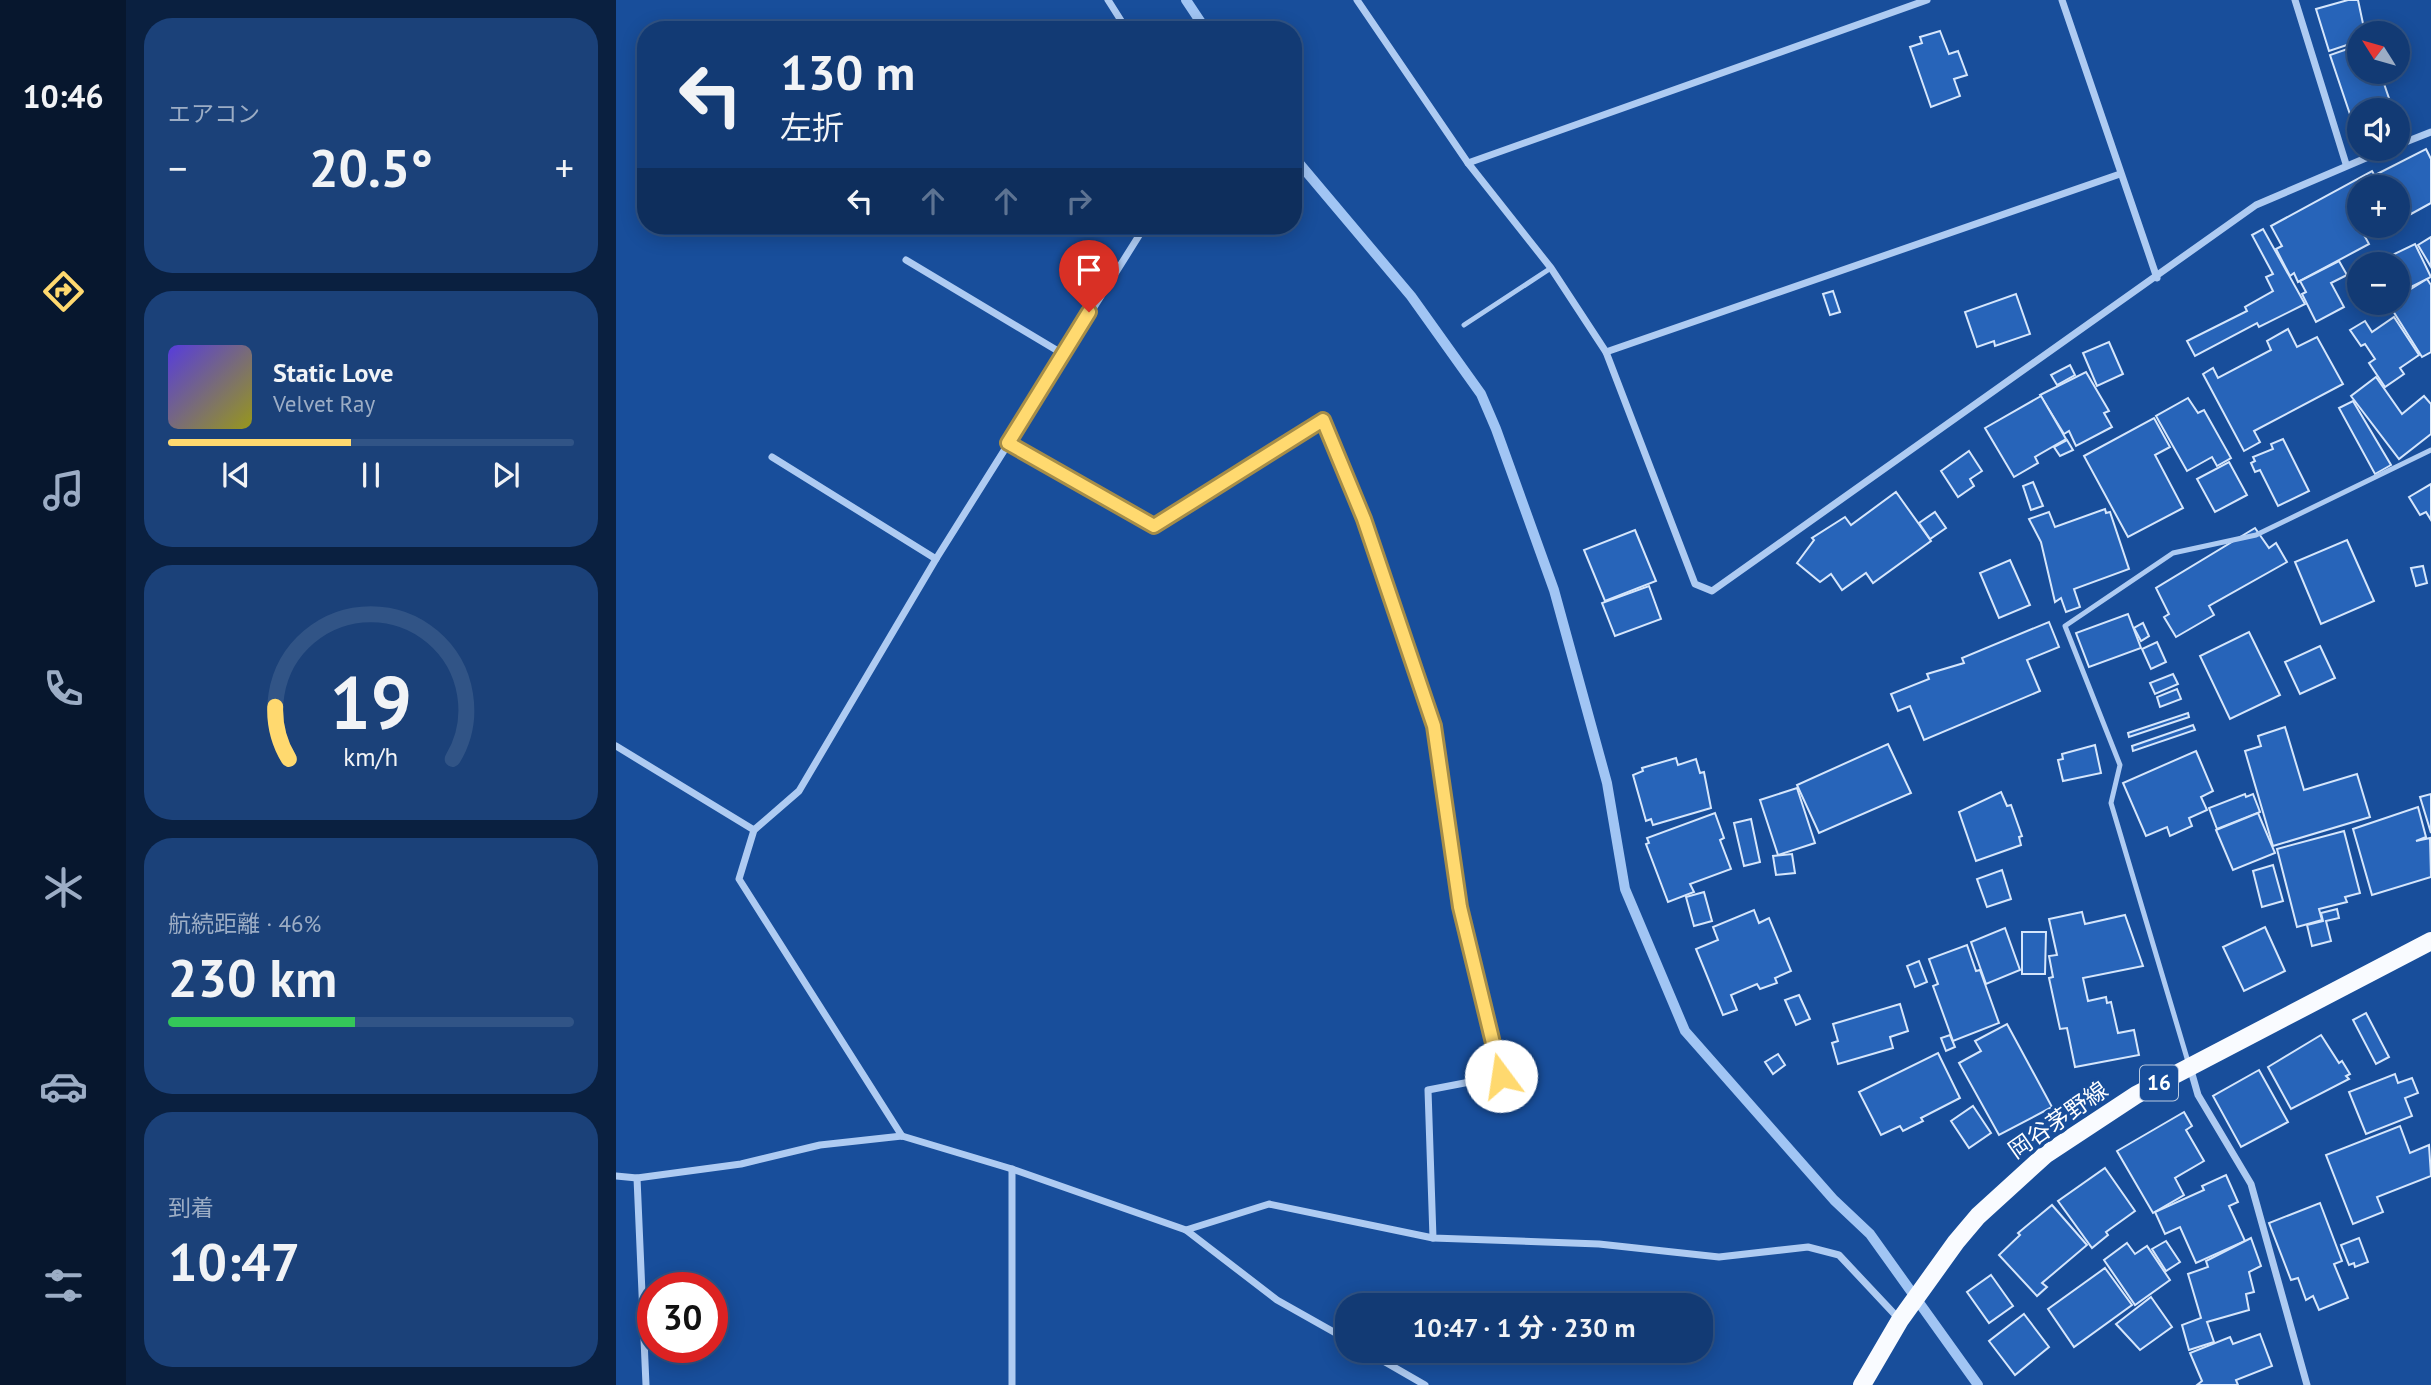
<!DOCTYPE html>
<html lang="ja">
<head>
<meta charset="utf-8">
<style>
	:root { --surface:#123a74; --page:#1b4179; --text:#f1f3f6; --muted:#9cadc5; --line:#315486; --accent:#ffd96f }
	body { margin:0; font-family:"PT Sans","Noto Sans JP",sans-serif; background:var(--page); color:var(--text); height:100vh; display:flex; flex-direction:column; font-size:26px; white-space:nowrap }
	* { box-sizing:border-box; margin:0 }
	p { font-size:23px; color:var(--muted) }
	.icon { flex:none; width:38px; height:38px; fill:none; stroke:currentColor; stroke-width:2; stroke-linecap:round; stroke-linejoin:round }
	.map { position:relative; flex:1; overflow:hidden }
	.sheet { display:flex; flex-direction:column; gap:18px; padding:18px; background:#0a2040; width:490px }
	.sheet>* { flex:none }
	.top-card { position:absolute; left:21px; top:21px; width:665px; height:214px; border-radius:28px; box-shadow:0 4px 18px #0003,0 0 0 2px var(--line); background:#123a74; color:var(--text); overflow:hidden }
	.needle { width:46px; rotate:307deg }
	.buttons { position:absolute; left:1731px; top:21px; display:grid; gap:14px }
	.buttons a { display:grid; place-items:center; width:63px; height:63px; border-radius:50%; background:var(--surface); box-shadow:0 4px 18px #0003,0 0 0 2px var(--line); font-size:35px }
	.speed { position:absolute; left:21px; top:1272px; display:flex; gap:14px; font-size:35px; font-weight:700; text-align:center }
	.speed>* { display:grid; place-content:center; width:91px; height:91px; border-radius:50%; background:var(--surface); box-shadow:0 4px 18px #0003,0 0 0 2px var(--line); line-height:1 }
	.speed .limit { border:10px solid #d22; background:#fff; color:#111 }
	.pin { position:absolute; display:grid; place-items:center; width:60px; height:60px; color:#fff; margin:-72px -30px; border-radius:50% 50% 50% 0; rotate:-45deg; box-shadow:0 0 7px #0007 }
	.pin .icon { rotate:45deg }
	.me { position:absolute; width:77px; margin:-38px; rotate:346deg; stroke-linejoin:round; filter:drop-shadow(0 0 5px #0008) }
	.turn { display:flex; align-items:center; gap:24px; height:147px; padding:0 28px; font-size:32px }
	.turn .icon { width:91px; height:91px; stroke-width:2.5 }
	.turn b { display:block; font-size:49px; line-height:60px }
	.lanes { display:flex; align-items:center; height:66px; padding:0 28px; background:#0003; justify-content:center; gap:35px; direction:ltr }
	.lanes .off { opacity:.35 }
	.big { font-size:52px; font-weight:700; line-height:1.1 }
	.sheet .tile { flex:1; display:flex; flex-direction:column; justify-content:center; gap:10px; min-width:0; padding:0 24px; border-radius:28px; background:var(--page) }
	.sheet .dial { align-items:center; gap:0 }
	.dial svg { height:182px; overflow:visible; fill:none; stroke:var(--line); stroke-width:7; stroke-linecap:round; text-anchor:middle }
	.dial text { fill:var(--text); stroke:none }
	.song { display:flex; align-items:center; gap:21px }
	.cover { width:84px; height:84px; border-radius:10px; background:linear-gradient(135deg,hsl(250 70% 55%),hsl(60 70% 35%)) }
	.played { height:7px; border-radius:4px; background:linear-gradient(90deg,var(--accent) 45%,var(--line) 45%) }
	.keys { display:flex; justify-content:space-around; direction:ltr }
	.heat { display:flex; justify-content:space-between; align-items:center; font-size:38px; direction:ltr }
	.charge { height:10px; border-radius:5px; background:linear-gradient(90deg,#34c759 46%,var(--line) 0) }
	.trip { position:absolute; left:719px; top:1293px; width:378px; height:70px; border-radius:28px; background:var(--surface); box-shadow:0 4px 18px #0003,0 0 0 2px var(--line); font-weight:700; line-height:70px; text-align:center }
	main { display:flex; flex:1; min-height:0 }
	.tab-bar { display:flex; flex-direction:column; width:126px; justify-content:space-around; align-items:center; background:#07172e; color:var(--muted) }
	.tab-bar .icon { width:49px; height:49px }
	.tab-bar .current { color:var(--accent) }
	.tab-bar b { font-size:32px; color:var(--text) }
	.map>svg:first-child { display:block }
</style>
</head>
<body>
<main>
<nav class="tab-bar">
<b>10:46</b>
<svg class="icon current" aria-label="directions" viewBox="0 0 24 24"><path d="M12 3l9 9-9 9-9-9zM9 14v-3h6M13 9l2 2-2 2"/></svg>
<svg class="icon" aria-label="music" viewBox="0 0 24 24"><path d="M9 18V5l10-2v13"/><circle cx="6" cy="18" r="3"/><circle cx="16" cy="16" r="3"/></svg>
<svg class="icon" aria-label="phone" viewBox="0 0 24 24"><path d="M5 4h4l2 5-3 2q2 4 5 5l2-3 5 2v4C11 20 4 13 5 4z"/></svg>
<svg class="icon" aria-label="climate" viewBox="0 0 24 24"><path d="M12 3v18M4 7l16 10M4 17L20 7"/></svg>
<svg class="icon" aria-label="car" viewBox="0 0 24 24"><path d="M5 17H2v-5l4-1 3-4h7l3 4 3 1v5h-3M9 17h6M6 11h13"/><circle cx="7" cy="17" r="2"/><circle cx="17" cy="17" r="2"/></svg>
<svg class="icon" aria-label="filters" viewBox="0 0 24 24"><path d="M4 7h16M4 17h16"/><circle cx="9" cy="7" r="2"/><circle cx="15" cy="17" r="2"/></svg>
</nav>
<section class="sheet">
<div class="tile"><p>エアコン</p>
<div class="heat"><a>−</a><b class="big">20.5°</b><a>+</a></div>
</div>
<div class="tile">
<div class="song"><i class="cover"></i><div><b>Static Love</b><p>Velvet Ray</p></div></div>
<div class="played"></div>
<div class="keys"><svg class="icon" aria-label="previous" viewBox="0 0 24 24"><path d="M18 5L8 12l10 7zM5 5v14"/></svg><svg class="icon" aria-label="pause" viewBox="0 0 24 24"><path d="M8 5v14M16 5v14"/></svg><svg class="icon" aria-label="next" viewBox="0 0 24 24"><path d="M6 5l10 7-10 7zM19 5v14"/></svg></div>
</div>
<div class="tile dial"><svg viewBox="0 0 100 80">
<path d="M14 69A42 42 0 1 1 86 69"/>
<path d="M14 69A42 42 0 0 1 8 46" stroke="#ffd96f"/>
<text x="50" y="56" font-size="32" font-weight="700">19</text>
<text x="50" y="72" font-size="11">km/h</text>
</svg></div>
<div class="tile"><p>航続距離 · 46%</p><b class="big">230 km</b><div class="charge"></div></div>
<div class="tile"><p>到着</p><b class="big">10:47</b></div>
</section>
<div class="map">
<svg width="1815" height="1385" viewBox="0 0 1815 1385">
	<rect width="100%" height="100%" fill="#184e9b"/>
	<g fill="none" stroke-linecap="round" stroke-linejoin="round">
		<g stroke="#a1c5f4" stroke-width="10">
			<path d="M570 0 590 30"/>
			<path d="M677 156 795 296 865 394 880 429 938 590 991 783 1009 889 1069 1031 1218 1200 1254 1234 1362 1385"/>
		</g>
	</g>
	<g fill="#2764b9" stroke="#d5e6fc" stroke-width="2">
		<path d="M1732 0H1742L1749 33H1743V41L1713 51 1700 9Z"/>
		<path d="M1324 31 1333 54 1342 51 1351 75 1338 79 1344 96 1315 107 1294 47 1306 43 1304 37Z"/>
		<path d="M1743 45V72H1764L1777 110H1743V141L1714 55Z"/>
		<path d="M1810 149 1815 159V203L1795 214 1792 206 1782 212V187H1765L1759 175Z"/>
		<path d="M1756 171 1765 187H1743L1741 222 1753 244 1682 282 1678 273 1674 276 1660 249 1666 246 1655 226Z"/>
		<path d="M1647 229 1689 304 1643 327 1641 323 1579 356 1571 341 1631 311 1629 307 1657 291 1650 277 1657 274 1636 235Z"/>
		<path d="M1815 237V267L1802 245Z"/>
		<path d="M1799 244 1815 277 1785 292 1782 285V264H1771L1768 259Z"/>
		<path d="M1723 261 1731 275 1715 283 1728 307 1700 322 1686 294 1690 292 1684 281Z"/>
		<path d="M1811 279 1815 285V352L1806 357 1772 303H1782V297Z"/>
		<path d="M1217 291 1224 312 1214 315 1207 294Z"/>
		<path d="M1400 294 1414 334 1379 346 1378 341 1361 347 1349 312Z"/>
		<path d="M1778 317 1803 355 1784 368 1788 374 1769 387 1753 363 1759 359 1749 344 1745 346 1734 330 1749 321 1756 332Z"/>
		<path d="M1672 329 1681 347 1701 337 1727 384 1638 431 1644 442 1628 451 1587 374 1597 368 1602 378 1655 350 1651 341Z"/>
		<path d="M1493 342 1507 374 1481 386 1467 353Z"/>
		<path d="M1454 365 1459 375 1441 385 1435 375Z"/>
		<path d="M1470 372 1493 411 1488 413 1496 427 1460 446 1453 431 1448 434 1424 395Z"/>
		<path d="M1760 377 1786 414 1808 396 1815 404V434L1783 459 1735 396Z"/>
		<path d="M1425 396 1450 439 1419 457 1422 463 1398 477 1369 428Z"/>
		<path d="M1572 398 1582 413 1588 410 1615 458 1601 466 1596 457 1571 471 1540 416Z"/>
		<path d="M1737 401 1775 465 1759 474 1723 408Z"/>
		<path d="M1538 418 1554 447 1539 455 1567 508 1512 537 1468 456Z"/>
		<path d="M1667 439 1693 491 1662 506 1644 470 1639 472 1635 463 1639 461 1637 457 1657 449 1655 444Z"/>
		<path d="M1451 440 1457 450 1444 456 1438 447Z"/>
		<path d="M1353 451 1366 471 1354 479 1358 486 1342 497 1325 471Z"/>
		<path d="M1613 462 1631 495 1599 512 1581 479Z"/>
		<path d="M1417 482 1427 506 1415 510 1407 486Z"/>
		<path d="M1815 484V520L1810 512 1804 515 1793 497Z"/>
		<path d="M1280 492 1315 541 1257 583 1250 573 1226 590 1215 574 1204 582 1181 563 1198 540 1196 538 1229 517 1235 525Z"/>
		<path d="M1489 509 1490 513 1494 512 1513 569 1458 589 1464 607 1450 612 1445 598 1439 602 1425 542 1413 519 1433 512 1439 527Z"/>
		<path d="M1319 512 1330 528 1314 539 1303 523Z"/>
		<path d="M1639 528 1653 548 1660 543 1671 562 1593 606 1598 615 1560 637 1548 617 1553 614 1540 588Z"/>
		<path d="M1019 530 1040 581 989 601 968 550Z"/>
		<path d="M1731 540 1758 601 1705 624 1679 562Z"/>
		<path d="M1394 560 1414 605 1383 618 1364 573Z"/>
		<path d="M1807 566 1811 583 1800 586 1795 568Z"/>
		<path d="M1033 586 1045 619 999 636 986 603Z"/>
		<path d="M1512 614 1525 648 1473 667 1460 633Z"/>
		<path d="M1433 622 1443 647 1411 660 1424 691 1308 740 1294 706 1282 711 1275 694 1313 679 1311 674 1348 663 1346 658Z"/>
		<path d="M1527 623 1533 636 1525 641 1518 628Z"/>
		<path d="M1633 632 1664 695 1614 719 1584 656Z"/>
		<path d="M1541 642 1550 662 1535 669 1526 649Z"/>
		<path d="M1704 646 1719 678 1684 694 1669 662Z"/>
		<path d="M1557 674 1562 684 1539 694 1534 683Z"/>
		<path d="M1561 689 1565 699 1544 707 1541 697Z"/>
		<path d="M1572 713 1573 717 1513 737 1512 733Z"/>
		<path d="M1577 725 1579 730 1517 751 1516 746Z"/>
		<path d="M1669 727 1688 790 1741 774 1754 817 1657 846 1629 751 1645 746 1642 736Z"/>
		<path d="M1272 744 1295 793 1203 833 1181 785Z"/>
		<path d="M1479 745 1485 773 1447 781 1442 760 1447 759 1446 754Z"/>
		<path d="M1580 751 1597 791 1585 797 1591 810 1573 818 1576 826 1554 836 1551 827 1530 836 1507 783Z"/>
		<path d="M1060 758 1062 765 1080 759 1084 773 1088 772 1095 808 1037 825 1035 819 1030 821 1017 775 1027 771 1026 768Z"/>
		<path d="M1181 788 1199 843 1162 855 1144 800Z"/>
		<path d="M1385 792 1391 806 1395 805 1406 836 1403 837 1405 845 1360 861 1343 812Z"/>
		<path d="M1629 794 1630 797 1637 794 1644 812 1601 829 1593 808Z"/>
		<path d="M1815 794V833L1804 797Z"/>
		<path d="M1802 807 1810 837 1800 841 1814 838 1815 877 1756 895 1737 829Z"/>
		<path d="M1099 813 1108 838 1104 840 1115 869 1074 884 1078 892 1052 902 1030 844 1033 843 1031 838Z"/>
		<path d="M1642 813 1659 853 1617 870 1600 830Z"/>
		<path d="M1135 819 1144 862 1128 866 1118 823Z"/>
		<path d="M1728 831 1744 893 1729 897 1731 902 1703 909 1706 920 1681 927 1661 849Z"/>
		<path d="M1176 854 1179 873 1160 875 1157 856Z"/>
		<path d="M1657 865 1667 901 1646 907 1637 871Z"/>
		<path d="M1386 870 1395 899 1371 907 1361 879Z"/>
		<path d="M1088 892 1096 921 1078 926 1070 897Z"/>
		<path d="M1721 909 1723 918 1710 921 1715 941 1696 946 1691 925 1707 921 1705 913Z"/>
		<path d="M1138 910 1143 923 1153 918 1175 971 1159 978 1161 983 1144 989 1141 984 1115 995 1121 1010 1107 1015 1080 949 1102 940 1097 927Z"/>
		<path d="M1466 912 1469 924 1509 915 1527 966 1467 978 1472 1001 1490 997 1491 1003 1495 1002 1502 1033 1518 1030 1523 1055 1459 1067 1451 1028 1444 1029 1433 978 1437 977 1433 956 1441 955 1433 919Z"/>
		<path d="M1649 927 1669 971 1628 991 1607 947Z"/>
		<path d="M1389 928 1404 970 1370 984 1355 942Z"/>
		<path d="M1406 932H1430L1429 974H1406Z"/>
		<path d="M1351 945 1360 971 1364 970 1383 1023 1337 1041 1317 986 1322 984 1313 959Z"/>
		<path d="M1303 961 1311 982 1299 987 1291 966Z"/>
		<path d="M1183 995 1194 1019 1180 1025 1169 1000Z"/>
		<path d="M1284 1004 1292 1031 1274 1037 1277 1048 1222 1064 1216 1043 1222 1041 1217 1024Z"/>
		<path d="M1750 1013 1773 1057 1760 1064 1737 1020Z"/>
		<path d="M1391 1024 1436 1107 1383 1135 1343 1063 1365 1051 1359 1041Z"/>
		<path d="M1334 1035 1339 1047 1330 1051 1325 1038Z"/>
		<path d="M1705 1035 1723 1063 1726 1061 1734 1074 1730 1076 1733 1079 1675 1109 1652 1067Z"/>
		<path d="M1322 1053 1344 1098 1305 1118 1307 1121 1287 1131 1284 1126 1265 1135 1243 1092Z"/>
		<path d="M1162 1054 1169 1065 1157 1074 1149 1062Z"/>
		<path d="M1643 1070 1672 1122 1625 1147 1597 1096Z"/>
		<path d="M1779 1074 1782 1083 1796 1078 1802 1093 1789 1098 1796 1116 1750 1134 1733 1092Z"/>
		<path d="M1357 1106 1375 1133 1353 1148 1335 1121Z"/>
		<path d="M1568 1112 1576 1126 1570 1130 1588 1161 1559 1178 1568 1195 1537 1213 1501 1151Z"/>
		<path d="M1784 1126 1794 1153 1813 1145 1815 1176 1761 1197 1767 1212 1737 1224 1710 1155Z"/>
		<path d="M1489 1168 1519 1211 1490 1232 1492 1235 1476 1248 1442 1201Z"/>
		<path d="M1610 1175 1622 1202 1613 1206 1629 1241 1580 1263 1564 1227 1549 1234 1539 1212 1588 1190 1586 1186Z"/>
		<path d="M1704 1203 1726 1261 1718 1264 1732 1298 1703 1310 1697 1296 1690 1300 1682 1278 1675 1280 1653 1223Z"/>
		<path d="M1436 1205 1471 1245 1426 1283 1431 1287 1421 1296 1383 1255 1404 1235 1402 1233Z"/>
		<path d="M1635 1238 1645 1266 1633 1272 1638 1292 1630 1294 1633 1310 1591 1322 1598 1342 1573 1350 1566 1325 1585 1318 1572 1274 1592 1267 1590 1261Z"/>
		<path d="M1743 1238 1752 1262 1739 1267 1738 1263 1733 1265 1725 1245Z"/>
		<path d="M1550 1241 1564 1262 1550 1271 1536 1249Z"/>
		<path d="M1511 1243 1519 1254 1531 1246 1554 1280 1519 1305 1488 1260Z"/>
		<path d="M1489 1268 1516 1305 1458 1347 1432 1309Z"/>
		<path d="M1375 1275 1397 1306 1373 1323 1351 1292Z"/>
		<path d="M1535 1297 1556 1327 1524 1350 1500 1324Z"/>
		<path d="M1408 1314 1433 1347 1399 1375 1373 1341Z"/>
		<path d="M1644 1334 1656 1366 1620 1380 1622 1385H1581L1586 1381 1574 1353 1614 1337 1617 1344Z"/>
	</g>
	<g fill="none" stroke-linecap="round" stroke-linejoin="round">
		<g stroke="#aecbf2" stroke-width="5">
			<path d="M848 325 935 268"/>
			<path d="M1573 1065 1495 803 1504 765 1449 626 1557 553 1640 535 1815 450"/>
		</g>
		<g stroke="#aecbf2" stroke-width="7">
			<path d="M492 0 511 30"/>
			<path d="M741 0 852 163 935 268 990 352 1079 584 1096 591 1640 205 1771 149"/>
			<path d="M1446 0 1541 278"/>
			<path d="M1679 0 1730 164"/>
			<path d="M1782 145 1815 132"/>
			<path d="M852 163 1311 0"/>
			<path d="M290 260 447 354"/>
			<path d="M990 352 1504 174"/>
			<path d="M392 443 538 526 707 420 748 519 818 726 843 907 885 1076 812 1090 817 1238"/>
			<path d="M156 457 320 559"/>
			<path d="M0 746 138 830"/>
			<path d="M1574 1067 1582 1095 1635 1184 1691 1385"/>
			<path d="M286 1136 123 879 138 830 183 791 320 559 529 226"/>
			<path d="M0 1176 21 1178 125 1164 204 1145 286 1136 396 1169 570 1230 661 1300 732 1340"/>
			<path d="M21 1178 30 1385"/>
			<path d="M570 1230 653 1204 817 1238 983 1244 1103 1257 1192 1247 1223 1255 1284 1320"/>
			<path d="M750 1351 809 1385"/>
			<path d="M396 1385V1169"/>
		</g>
		<path stroke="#f9fbff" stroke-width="18" d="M1246 1385 1284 1320 1340 1242 1362 1216 1429 1155 1520 1095 1815 941"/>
	</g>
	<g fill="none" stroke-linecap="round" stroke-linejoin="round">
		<defs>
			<path id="route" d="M473 312 392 443 538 526 707 420 748 519 818 726 844 907 885 1076"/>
		</defs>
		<use href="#route" stroke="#a68d48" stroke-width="18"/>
		<use href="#route" stroke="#ffd96f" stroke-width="12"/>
	</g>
	<g text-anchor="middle" stroke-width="7" stroke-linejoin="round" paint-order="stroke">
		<rect fill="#184e9b" stroke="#bacae1" stroke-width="2" x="1524" y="1065.5" width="38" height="35" rx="5"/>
		<g font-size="21" font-weight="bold" fill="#fff">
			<text x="1543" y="1090">16</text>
		</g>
		<g font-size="23" fill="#fff" stroke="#184e9b">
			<text transform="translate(1442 1120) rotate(-35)" y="8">岡谷茅野線</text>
		</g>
	</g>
</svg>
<div class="buttons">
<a><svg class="needle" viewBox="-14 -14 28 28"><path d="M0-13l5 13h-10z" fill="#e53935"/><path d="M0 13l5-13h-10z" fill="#9cadc5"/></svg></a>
<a><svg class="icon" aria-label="sound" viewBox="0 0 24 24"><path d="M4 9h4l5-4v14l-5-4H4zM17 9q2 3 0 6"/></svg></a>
<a>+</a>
<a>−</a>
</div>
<div class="speed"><div class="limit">30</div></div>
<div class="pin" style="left:473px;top:312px;background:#d93025"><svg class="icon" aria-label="arrive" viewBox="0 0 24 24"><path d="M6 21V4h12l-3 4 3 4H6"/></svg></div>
<svg class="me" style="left:885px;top:1076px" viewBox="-20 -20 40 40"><circle r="19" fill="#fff"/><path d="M0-13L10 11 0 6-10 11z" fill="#ffd96f"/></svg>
<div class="trip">10:47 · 1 分 · 230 m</div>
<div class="top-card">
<div class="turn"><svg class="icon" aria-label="left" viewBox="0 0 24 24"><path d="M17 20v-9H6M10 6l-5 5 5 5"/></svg><div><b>130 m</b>左折</div></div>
<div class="lanes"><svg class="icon" aria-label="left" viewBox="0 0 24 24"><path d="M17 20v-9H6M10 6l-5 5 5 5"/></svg><svg class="icon off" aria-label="ahead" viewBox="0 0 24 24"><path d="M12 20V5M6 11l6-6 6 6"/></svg><svg class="icon off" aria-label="ahead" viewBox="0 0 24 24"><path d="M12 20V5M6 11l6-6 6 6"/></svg><svg class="icon off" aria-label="right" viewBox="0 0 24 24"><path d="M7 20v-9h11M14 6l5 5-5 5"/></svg></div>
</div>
</div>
</main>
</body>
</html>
